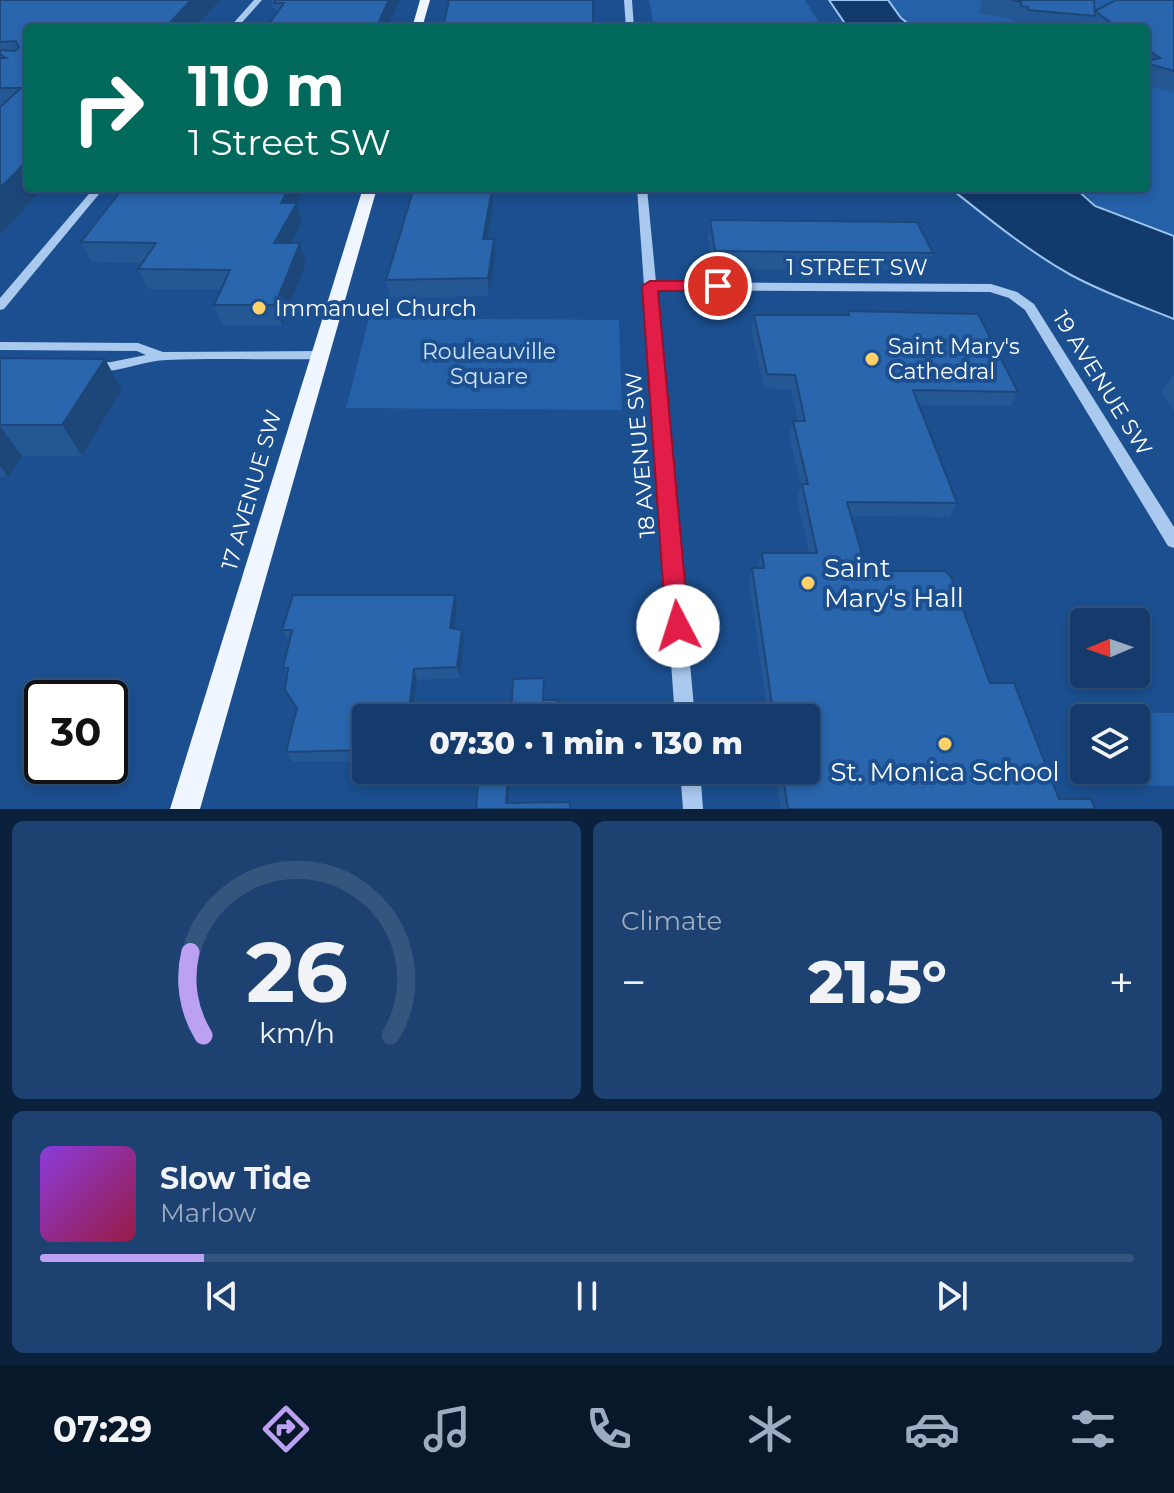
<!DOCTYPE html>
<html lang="en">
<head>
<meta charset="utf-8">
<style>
	:root { --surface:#143b6b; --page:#1d4271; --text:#f1f3f6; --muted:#9dadc1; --line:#33557e; --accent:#bca0f2 }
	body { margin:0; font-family:Montserrat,sans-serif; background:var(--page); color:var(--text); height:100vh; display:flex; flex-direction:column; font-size:30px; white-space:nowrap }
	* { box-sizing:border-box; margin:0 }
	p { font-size:26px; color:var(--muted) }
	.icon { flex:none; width:44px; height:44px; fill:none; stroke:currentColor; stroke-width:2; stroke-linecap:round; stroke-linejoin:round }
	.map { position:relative; height:809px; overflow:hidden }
	.sheet { display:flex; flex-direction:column; gap:12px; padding:12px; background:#0b203b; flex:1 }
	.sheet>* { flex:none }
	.hud { position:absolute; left:24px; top:24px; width:1126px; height:168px; border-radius:8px; box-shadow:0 4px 12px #0003,0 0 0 2px var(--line); background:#00695c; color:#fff; overflow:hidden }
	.needle { width:52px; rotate:268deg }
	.fabs { position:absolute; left:1070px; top:608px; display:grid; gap:16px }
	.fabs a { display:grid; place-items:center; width:80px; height:80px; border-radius:8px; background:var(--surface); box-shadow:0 4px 12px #0003,0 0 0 2px var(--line); font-size:40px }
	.speed { position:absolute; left:24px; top:680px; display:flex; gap:16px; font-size:40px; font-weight:700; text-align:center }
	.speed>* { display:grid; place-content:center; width:104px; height:104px; border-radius:50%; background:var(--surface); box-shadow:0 4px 12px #0003,0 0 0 2px var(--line); line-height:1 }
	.speed .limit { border:4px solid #111; border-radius:12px; background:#fff; color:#111 }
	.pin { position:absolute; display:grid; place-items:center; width:68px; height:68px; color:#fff; margin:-34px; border:4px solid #fff; border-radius:50%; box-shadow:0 2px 8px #0007 }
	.me { position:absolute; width:88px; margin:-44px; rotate:355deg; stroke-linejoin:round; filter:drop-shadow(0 0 6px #0008) }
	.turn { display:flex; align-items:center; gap:28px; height:168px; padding:0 32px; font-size:36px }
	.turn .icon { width:104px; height:104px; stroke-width:2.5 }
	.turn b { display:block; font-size:56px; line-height:68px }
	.big { font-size:60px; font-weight:800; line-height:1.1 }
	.sheet .widget { flex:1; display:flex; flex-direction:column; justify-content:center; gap:12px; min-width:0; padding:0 28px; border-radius:12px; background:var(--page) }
	.sheet .dial { align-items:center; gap:0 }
	.dial svg { height:208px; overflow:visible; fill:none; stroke:var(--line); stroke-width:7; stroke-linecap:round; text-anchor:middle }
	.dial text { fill:var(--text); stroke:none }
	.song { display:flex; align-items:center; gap:24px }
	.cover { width:96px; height:96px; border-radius:12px; background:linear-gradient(135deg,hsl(270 70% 55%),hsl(340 70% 35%)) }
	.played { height:8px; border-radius:4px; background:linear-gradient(90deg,var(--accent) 15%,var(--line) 15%) }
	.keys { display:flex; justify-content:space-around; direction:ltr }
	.heat { display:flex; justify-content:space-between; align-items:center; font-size:44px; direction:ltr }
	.sheet .tiles { flex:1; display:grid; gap:12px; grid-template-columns:1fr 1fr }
	.widget:last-child { grid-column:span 2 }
	.trip { position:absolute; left:352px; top:704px; width:468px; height:80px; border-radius:8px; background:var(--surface); box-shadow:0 4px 12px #0003,0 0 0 2px var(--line); font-weight:800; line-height:80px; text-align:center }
	.tabs { display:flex; height:128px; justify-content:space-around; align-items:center; background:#08182b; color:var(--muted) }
	.tabs .icon { width:56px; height:56px }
	.tabs .active { color:var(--accent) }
	.tabs b { font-size:36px; color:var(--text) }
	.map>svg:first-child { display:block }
</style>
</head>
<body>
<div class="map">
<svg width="1174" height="809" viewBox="0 0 1174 809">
	<rect width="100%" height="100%" fill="#1b4f8f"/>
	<g fill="#2461a8">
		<path d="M649 0H805L822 28H654Z"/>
		<path d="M889 0H1174V235L1096 205 1078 188H1146V28H916L902 18Z"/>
		<path d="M369 318 619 320 622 410 346 408Z"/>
		<path d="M1075 712 1174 713V786L1107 785 1100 770H1136V718H1084V732Z"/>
	</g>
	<g fill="#123a6d" stroke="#9cc4f0" stroke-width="2">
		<path d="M829 0H888L901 18 914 28H848Z"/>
		<path d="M950 188H1075L1095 206 1174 236V319C1139 305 1104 293 1071 275 1028 251 989 219 950 188Z"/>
	</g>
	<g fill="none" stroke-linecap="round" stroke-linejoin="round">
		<g fill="#a9c9ee" fill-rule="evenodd">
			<path d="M254 0H262L237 28H229Z"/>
			<path d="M624 0H632L634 28H626Z"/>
			<path d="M94 188H104L4 309 0 310V298Z"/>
			<path d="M637 188H647L656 282 991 284 1017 292 1034 304 1174 527V548L1168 546 1025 310 1009 298 990 292 656 290 695 718H675Z"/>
			<path d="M0 342 138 343 163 352 320 351 327 355 320 359C269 360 217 358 166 360 139 361 114 376 87 370L85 367 87 364 111 362 146 355 137 351 0 350Z"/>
			<path d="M680 770H700L703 809H683Z"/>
		</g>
		<g fill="#f0f6ff" fill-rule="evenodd">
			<path d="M420 0H430L422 28H412Z"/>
			<path d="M363 188H377L200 809H170Z"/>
		</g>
	</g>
	<g fill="#245895">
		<path d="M0 0H220L195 28H28L44 188 0 235Z"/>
		<path d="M271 0H400L387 28H266L277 13 275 8H273Z"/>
		<path d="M982 0H1094L1095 11 1174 0V93L1146 85V28H1022V25L1014 24 1015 20 979 13Z"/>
		<path d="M123 188H305L297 203 302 222 291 243H300L306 263 282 325H222L214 305 221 290 148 289 138 269 143 263 92 262 81 242Z"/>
		<path d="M493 206 488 239 495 257 489 296 390 298 386 280Z"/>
		<path d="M710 220 933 253 926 271 713 269 708 238Z"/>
		<path d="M848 311 1018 392 1011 406 918 405 957 503 950 517 851 516 864 561 990 683 1059 799 1095 809H781L775 770H806V718H768L749 581 752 568H758L762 553H809L797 498 801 486 789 435 793 421H798L791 390 764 388 751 329 754 315H847Z"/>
		<path d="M0 358 122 390 82 456H22L8 477H0Z"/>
		<path d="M1174 375V411L1161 393Z"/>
		<path d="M457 607 454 628 464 641 460 678 417 680 413 718H366V761L293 762 286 752 296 709 285 690 287 675 283 668 290 641H288L282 630Z"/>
	</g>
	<g fill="#1d4779">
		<path d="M191 0H220L195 28H165Z"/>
		<path d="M389 0H400L387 28H376Z"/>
		<path d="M28 160V188H44L0 235V188Z"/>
		<path d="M289 188H305L297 203 302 222 281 263 274 243 281 203Z"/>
		<path d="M492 188 493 206 485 257 483 239Z"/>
		<path d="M494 239 495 257 489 296 488 278Z"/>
		<path d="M300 243 306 263 282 325 275 305Z"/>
		<path d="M105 359 122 390 82 456 62 425Z"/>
		<path d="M0 426 22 456 8 477 0 466Z"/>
		<path d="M455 595 457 607 453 640 450 628Z"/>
		<path d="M462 630 464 641 460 678 457 667Z"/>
		<path d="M414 669 417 680 413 718H408Z"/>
		<path d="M508 772 510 782 508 809 506 803Z"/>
	</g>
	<g fill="#2a66ad" stroke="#1d4779" stroke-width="2">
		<path d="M0 0H191L165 28H28V160L0 188V107L21 88H0V58H6L0 54V50L15 51 19 48 16 41 0 42Z"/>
		<path d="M276 0H389L376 28H266L284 3H274Z"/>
		<path d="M449 0H593V28H443Z"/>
		<path d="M1012 0H1094L1095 16 1028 10V7L1021 6V2Z"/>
		<path d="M1116 0H1174V71L1146 63V61L1160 58 1146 48V28H1118L1095 11Z"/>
		<path d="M123 188H289L281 203H297L274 243H300L275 305H214L230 270 138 269 156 243 81 242Z"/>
		<path d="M414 188H492L483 239H494L488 278 386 280Z"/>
		<path d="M710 220 917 222 933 253 715 251Z"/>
		<path d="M848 311 978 314 1018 392 913 390 957 503 847 502 864 561H871L875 571H945L951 577 990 683H1014L1059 799H1091L1095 809H788L782 770H806V718H774L752 568H764L762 553H817L802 484H808L793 421H805L795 375 767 374 754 315H849Z"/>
		<path d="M0 358 105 359 62 425H0Z"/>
		<path d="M293 595H455L450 628 462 630 457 667 414 669 408 718H366V750L286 752 297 708 285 690 288 668H283L292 630H282Z"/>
		<path d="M544 678 543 700H558V706H570V718H511L513 679Z"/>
		<path d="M508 772 506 803 570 802V809H476L479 773Z"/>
	</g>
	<path fill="#e11d48" stroke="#92132f" stroke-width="2" d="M650 281H718L726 286 718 291H658L689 626 686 633 678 636 670 633 666 626 642 286Z"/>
	<g fill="#ffd166" stroke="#1b4f8f" stroke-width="3">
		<circle cx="259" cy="308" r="8"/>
		<circle cx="872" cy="359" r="8"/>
		<circle cx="808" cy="583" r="8"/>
		<circle cx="945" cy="744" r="8"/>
	</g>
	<g text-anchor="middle" stroke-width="8" stroke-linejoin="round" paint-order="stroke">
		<g font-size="22" fill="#fff" stroke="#1b4f8f">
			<text x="857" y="275">1 STREET SW</text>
			<text transform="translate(1103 383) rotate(58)" y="8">19 AVENUE SW</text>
			<text transform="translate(640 455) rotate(-95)" y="8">18 AVENUE SW</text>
			<text transform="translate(251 490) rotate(-74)" y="8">17 AVENUE SW</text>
		</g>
		<g font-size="22" fill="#fff" stroke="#1b4f8f" text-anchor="start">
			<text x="275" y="316">Immanuel Church</text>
			<text x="888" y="354">Saint Mary's<tspan x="888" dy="25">Cathedral</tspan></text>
		</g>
		<g font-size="22" fill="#cfe3fa" stroke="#1b4f8f">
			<text x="489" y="359">Rouleauville<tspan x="489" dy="25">Square</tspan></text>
		</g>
		<g font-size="26" fill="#fff" stroke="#1b4f8f" text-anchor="start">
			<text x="824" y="577">Saint<tspan x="824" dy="30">Mary's Hall</tspan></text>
			<text x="945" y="781" text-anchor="middle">St. Monica School</text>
		</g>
	</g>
</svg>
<div class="fabs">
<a><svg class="needle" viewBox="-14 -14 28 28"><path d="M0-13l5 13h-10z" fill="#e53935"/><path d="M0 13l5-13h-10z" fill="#9dadc1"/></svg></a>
<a><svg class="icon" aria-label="layers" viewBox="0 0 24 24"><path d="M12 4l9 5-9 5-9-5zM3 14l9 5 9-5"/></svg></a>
</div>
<div class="speed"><div class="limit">30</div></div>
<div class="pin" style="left:718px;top:286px;background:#d93025"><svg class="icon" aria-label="arrive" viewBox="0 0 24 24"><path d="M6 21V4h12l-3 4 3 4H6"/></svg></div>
<svg class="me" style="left:678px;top:626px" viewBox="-20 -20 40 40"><circle r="19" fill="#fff"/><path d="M0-13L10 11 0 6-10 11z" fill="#e11d48"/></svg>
<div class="trip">07:30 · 1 min · 130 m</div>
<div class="hud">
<div class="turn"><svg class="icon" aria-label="right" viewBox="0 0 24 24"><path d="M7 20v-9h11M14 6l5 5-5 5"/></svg><div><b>110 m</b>1 Street SW</div></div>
</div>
</div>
<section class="sheet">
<div class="tiles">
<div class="widget dial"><svg viewBox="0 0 100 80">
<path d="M14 69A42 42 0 1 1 86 69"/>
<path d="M14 69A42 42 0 0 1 9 37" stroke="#bca0f2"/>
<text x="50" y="56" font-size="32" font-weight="700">26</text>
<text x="50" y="72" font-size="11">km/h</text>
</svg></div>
<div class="widget"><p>Climate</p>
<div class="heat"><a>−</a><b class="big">21.5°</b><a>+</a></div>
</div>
<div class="widget">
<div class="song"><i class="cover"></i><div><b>Slow Tide</b><p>Marlow</p></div></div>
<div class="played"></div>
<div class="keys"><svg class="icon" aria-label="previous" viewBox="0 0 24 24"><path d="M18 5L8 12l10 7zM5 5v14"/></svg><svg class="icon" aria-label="pause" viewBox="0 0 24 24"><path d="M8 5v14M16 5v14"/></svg><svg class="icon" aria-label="next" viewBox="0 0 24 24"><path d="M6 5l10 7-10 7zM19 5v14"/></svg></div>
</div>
</div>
</section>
<nav class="tabs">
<b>07:29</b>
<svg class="icon active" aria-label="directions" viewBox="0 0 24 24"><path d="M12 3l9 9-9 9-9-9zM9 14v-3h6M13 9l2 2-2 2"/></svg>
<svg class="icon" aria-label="music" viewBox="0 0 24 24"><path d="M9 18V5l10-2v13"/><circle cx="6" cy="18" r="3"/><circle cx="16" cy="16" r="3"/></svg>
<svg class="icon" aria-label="phone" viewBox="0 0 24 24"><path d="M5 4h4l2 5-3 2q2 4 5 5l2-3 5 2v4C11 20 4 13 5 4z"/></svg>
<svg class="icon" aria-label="climate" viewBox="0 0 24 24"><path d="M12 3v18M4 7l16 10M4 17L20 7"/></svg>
<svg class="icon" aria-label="car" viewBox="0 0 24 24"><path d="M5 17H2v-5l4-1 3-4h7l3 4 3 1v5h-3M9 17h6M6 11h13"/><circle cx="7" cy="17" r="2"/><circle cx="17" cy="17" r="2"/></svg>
<svg class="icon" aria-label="filters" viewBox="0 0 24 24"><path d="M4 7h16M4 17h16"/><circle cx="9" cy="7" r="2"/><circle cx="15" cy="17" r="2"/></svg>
</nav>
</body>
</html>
